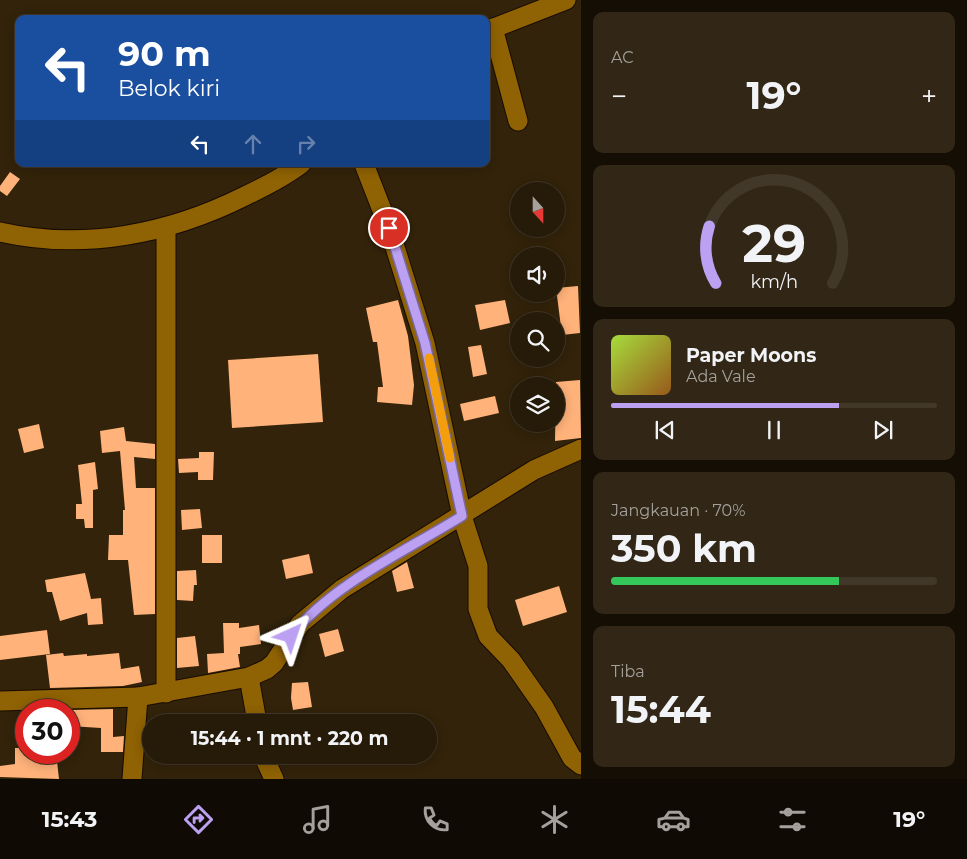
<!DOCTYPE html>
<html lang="id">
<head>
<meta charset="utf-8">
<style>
	:root { --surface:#261a08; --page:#322716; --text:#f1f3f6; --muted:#a4a19c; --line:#423829; --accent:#bca0f2 }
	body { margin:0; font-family:Montserrat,sans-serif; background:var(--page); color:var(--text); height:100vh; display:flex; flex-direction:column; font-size:19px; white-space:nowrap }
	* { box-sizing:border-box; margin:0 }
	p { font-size:16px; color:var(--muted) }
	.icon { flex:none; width:28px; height:28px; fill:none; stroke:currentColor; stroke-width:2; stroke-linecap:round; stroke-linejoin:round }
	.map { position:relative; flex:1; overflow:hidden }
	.details { display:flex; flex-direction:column; gap:12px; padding:12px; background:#150e04; width:386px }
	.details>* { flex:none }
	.guide { position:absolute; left:15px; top:15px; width:475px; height:152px; border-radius:10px; box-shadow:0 2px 12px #0003,0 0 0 1px var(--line); background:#1a4fa0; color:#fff; overflow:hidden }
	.needle { width:32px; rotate:159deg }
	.fabs { position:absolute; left:510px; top:182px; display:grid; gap:10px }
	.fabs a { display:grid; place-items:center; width:55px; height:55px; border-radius:50%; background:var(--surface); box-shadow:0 2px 12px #0003,0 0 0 1px var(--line); font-size:25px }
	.speed { position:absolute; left:15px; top:699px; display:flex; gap:10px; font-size:25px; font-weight:700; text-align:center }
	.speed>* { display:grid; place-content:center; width:65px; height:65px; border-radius:50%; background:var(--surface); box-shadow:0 2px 12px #0003,0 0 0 1px var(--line); line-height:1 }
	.speed .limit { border:8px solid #d22; background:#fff; color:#111 }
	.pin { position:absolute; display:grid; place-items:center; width:42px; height:42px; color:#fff; margin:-21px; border:2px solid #fff; border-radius:50%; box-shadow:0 1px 5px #0007 }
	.me { position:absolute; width:55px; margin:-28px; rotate:42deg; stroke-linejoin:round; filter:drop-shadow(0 0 4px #0008) }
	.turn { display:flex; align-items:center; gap:18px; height:105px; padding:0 20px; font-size:22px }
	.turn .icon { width:65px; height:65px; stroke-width:2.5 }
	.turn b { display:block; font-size:35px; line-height:42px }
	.lanes { display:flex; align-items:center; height:48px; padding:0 20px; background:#0003; justify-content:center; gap:25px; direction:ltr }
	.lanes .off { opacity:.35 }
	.big { font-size:38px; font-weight:700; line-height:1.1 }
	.details .widget { flex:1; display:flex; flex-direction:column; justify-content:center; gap:8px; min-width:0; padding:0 18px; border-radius:10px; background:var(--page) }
	.details .dial { align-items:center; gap:0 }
	.dial svg { height:130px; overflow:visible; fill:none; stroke:var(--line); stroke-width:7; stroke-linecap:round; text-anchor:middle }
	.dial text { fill:var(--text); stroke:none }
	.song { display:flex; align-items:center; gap:15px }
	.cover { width:60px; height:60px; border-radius:8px; background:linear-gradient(135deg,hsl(80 70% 55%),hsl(30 70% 35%)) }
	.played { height:5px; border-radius:2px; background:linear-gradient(90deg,var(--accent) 70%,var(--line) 70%) }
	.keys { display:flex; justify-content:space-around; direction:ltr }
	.heat { display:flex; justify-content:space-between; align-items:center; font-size:28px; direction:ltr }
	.charge { height:8px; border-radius:4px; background:linear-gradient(90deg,#34c759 70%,var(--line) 0) }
	.trip { position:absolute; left:142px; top:714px; width:295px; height:50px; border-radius:25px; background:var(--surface); box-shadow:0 2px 12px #0003,0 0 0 1px var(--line); font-weight:700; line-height:50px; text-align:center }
	.menu { display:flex; height:80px; justify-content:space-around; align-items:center; background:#0f0a03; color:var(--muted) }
	.menu .icon { width:35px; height:35px }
	.menu .active { color:var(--accent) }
	.menu b { font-size:22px; color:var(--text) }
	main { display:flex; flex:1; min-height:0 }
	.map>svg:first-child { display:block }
</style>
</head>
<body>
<main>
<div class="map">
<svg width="581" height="779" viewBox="0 0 581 779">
	<rect width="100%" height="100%" fill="#32230a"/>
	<g fill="#ffb27a">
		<path d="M10 172 20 179 7 196 0 191V186Z"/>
		<path d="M578 286 580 333 562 335 556 288Z"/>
		<path d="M398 300 408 336 414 385 412 405 377 402 378 387H383L377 342H373L366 308Z"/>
		<path d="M505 300 510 323 480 330 475 305Z"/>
		<path d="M481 345 487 374 473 377 468 347Z"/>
		<path d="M318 354 323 422 232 428 228 360Z"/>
		<path d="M580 380 581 438 555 441 556 382Z"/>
		<path d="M495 396 499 413 464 421 460 404Z"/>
		<path d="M39 424 44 448 24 453 18 429Z"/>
		<path d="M124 427 126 441 155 444V459L134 457 136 488H155V614L134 615 128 560H108L109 535H123V510H125L120 451 102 453 100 431Z"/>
		<path d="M199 452H214L213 480H198V472L179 473 178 459 199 458Z"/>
		<path d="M95 462 98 489 93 490V528H85L84 519H76V504H82L78 465Z"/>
		<path d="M200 509 202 528 182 530 181 510Z"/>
		<rect x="202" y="535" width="20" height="28"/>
		<path d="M309 554 313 573 286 579 282 560Z"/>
		<path d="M407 562 414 588 397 592 392 571Z"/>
		<path d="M196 570 197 585H194L193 601 177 600V571Z"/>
		<path d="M85 573 91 599 101 598 103 624 88 625 87 613 60 621 52 592H47L45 580Z"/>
		<path d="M559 586 567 612 523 626 515 600Z"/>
		<path d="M223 623H239V628L259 625 261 644 240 647V654H238L240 667 208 673 207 654 224 653Z"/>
		<path d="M338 629 344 651 325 657 319 634Z"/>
		<path d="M47 630 50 654 0 660V636Z"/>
		<path d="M195 636 199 666 177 668V638Z"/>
		<path d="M63 653 64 656 87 654V656L119 653 121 669 139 666 142 682 123 686 50 688 46 655Z"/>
		<path d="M308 682 312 707 293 710 291 698 292 683Z"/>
		<path d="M113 709V737L124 736 123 752H101V728L69 726V710Z"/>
		<path d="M15 748H26V752H31V755L56 752 59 779 0 777V766L15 764Z"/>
	</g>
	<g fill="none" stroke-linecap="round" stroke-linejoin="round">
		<defs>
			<g id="minor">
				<path d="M493 28 518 121"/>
				<path d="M486 31 566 0"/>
				<path d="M364 164 389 228 425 343 462 516 478 566V609L488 636 511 660 544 707 572 758 581 765"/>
				<path d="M166 228V693"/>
				<path d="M0 232C84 251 169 234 245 196 264 187 284 177 301 164"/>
				<path d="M249 677 257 722"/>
				<path d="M0 701 138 697"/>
				<path d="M263 755 274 779"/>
				<path d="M132 779 138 697 249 677 267 669 274 663 300 624 342 589 534 470 581 449"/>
			</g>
		</defs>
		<use href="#minor" stroke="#190b00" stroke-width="21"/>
		<use href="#minor" stroke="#8f6203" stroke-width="19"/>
	</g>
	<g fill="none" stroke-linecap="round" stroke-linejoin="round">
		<defs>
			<path id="route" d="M291 636C332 584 406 551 462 516L425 343 389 228"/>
		</defs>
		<use href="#route" stroke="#7a689d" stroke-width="12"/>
		<use href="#route" stroke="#bca0f2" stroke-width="9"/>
		<path stroke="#f59e0b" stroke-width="9" d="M429 358 450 458"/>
	</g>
</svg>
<div class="fabs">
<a><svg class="needle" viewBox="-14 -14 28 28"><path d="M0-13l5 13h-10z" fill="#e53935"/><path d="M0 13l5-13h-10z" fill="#a4a19c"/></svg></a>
<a><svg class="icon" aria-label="sound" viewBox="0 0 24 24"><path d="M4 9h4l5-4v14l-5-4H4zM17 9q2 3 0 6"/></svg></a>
<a><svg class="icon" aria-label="search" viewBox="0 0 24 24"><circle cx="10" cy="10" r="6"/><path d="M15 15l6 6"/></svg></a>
<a><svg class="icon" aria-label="layers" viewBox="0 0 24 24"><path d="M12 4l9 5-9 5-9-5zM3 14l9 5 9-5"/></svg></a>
</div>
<div class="speed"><div class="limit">30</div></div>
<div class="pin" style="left:389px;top:228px;background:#d93025"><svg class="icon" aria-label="arrive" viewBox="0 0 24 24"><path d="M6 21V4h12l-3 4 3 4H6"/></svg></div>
<svg class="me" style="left:291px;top:636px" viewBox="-20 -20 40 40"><path d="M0-17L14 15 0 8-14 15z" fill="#bca0f2" stroke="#fff" stroke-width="4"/></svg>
<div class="trip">15:44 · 1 mnt · 220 m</div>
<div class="guide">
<div class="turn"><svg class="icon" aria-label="left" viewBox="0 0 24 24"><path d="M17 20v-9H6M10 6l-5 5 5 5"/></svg><div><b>90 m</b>Belok kiri</div></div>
<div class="lanes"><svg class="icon" aria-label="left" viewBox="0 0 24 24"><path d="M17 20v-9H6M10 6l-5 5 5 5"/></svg><svg class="icon off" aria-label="ahead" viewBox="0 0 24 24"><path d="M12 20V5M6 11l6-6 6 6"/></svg><svg class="icon off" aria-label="right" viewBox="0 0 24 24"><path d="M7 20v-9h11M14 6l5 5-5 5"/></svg></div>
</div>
</div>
<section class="details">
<div class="widget"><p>AC</p>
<div class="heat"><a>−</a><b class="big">19°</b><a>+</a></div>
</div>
<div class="widget dial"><svg viewBox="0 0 100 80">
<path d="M14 69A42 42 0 1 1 86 69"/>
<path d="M14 69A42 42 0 0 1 10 34" stroke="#bca0f2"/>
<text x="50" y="56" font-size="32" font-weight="700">29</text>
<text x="50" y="72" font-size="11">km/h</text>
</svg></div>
<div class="widget">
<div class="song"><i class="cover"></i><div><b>Paper Moons</b><p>Ada Vale</p></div></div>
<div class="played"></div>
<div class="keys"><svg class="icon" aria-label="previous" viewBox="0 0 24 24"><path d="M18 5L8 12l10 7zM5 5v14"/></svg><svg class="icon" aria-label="pause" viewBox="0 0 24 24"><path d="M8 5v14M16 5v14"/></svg><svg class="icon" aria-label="next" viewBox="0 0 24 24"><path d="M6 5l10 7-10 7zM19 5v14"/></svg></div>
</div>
<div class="widget"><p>Jangkauan · 70%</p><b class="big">350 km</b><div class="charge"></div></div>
<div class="widget"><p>Tiba</p><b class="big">15:44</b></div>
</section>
</main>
<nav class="menu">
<b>15:43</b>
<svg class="icon active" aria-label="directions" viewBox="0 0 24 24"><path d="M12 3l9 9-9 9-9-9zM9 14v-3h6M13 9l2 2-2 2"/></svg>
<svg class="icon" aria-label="music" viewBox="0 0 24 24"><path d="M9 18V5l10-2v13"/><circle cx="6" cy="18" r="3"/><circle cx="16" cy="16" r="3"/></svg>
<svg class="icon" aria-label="phone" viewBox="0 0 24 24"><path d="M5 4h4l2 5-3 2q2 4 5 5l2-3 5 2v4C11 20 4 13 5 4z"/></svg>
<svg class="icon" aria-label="climate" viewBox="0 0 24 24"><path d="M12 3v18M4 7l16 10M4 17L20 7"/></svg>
<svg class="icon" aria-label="car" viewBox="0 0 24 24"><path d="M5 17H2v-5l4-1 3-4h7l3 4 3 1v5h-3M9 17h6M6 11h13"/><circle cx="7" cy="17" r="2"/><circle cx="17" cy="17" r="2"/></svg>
<svg class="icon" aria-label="filters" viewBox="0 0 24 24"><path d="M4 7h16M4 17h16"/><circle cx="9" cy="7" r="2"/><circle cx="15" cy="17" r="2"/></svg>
<b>19°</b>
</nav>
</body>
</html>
